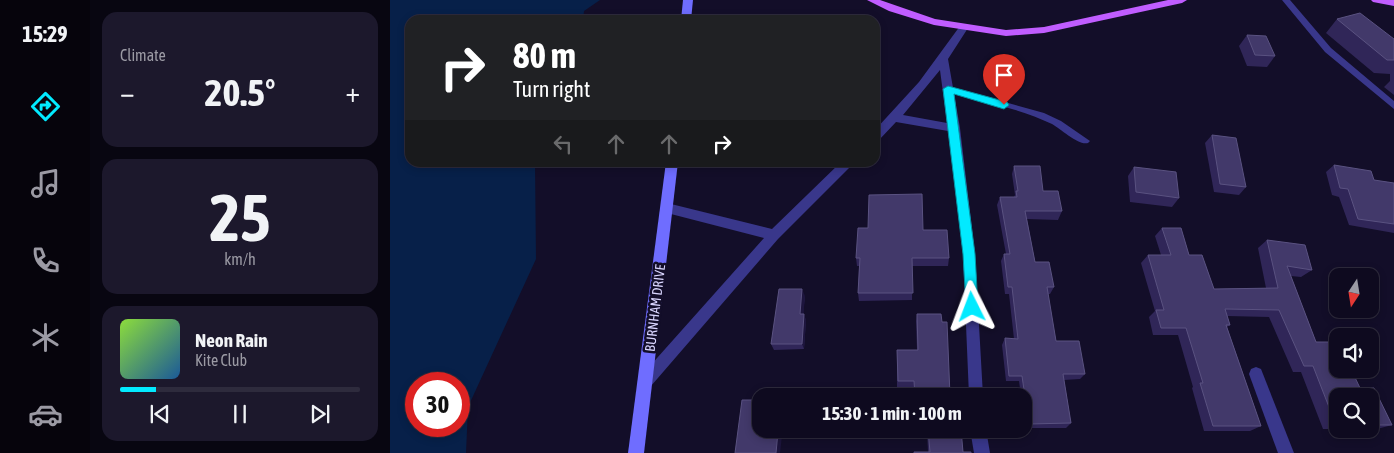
<!DOCTYPE html>
<html lang="en">
<head>
<meta charset="utf-8">
<style>
	:root { --surface:#0e0a1f; --page:#1c182c; --text:#f1f3f6; --muted:#9b9aa4; --line:#2e2b3d; --accent:#02eaff }
	body { margin:0; font-family:"Asap Condensed",sans-serif; background:var(--page); color:var(--text); height:100vh; display:flex; flex-direction:column; font-size:19px; white-space:nowrap }
	* { box-sizing:border-box; margin:0 }
	p { font-size:16px; color:var(--muted) }
	.icon { flex:none; width:28px; height:28px; fill:none; stroke:currentColor; stroke-width:2; stroke-linecap:round; stroke-linejoin:round }
	.map { position:relative; flex:1; overflow:hidden }
	.side { display:flex; flex-direction:column; gap:12px; padding:12px; background:#080611; width:300px }
	.side>* { flex:none }
	.top-card { position:absolute; left:15px; top:15px; width:475px; height:152px; border-radius:15px; box-shadow:0 2px 8px #0003,0 0 0 1px var(--line); background:#202124; color:#fff; overflow:hidden }
	.needle { width:32px; rotate:192deg }
	.tools { position:absolute; left:939px; top:268px; display:grid; gap:10px }
	.tools a { display:grid; place-items:center; width:50px; height:50px; border-radius:10px; background:var(--surface); box-shadow:0 2px 8px #0003,0 0 0 1px var(--line); font-size:25px }
	.speed { position:absolute; left:15px; top:372px; display:flex; gap:10px; font-size:25px; font-weight:700; text-align:center }
	.speed>* { display:grid; place-content:center; width:65px; height:65px; border-radius:50%; background:var(--surface); box-shadow:0 2px 8px #0003,0 0 0 1px var(--line); line-height:1 }
	.speed .limit { border:8px solid #d22; background:#fff; color:#111 }
	.pin { position:absolute; display:grid; place-items:center; width:42px; height:42px; color:#fff; margin:-51px -21px; border-radius:50% 50% 50% 0; rotate:-45deg; box-shadow:0 0 5px #0007 }
	.pin .icon { rotate:45deg }
	.me { position:absolute; width:55px; margin:-28px; rotate:357deg; stroke-linejoin:round; filter:drop-shadow(0 0 4px #0008) }
	.turn { display:flex; align-items:center; gap:18px; height:105px; padding:0 25px; font-size:22px }
	.turn .icon { width:65px; height:65px; stroke-width:2.5 }
	.turn b { display:block; font-size:35px; line-height:42px }
	.lanes { display:flex; align-items:center; height:48px; padding:0 25px; background:#0003; justify-content:center; gap:25px; direction:ltr }
	.lanes .off { opacity:.35 }
	.big { font-size:38px; font-weight:700; line-height:1.1 }
	.side .widget { flex:1; display:flex; flex-direction:column; justify-content:center; gap:8px; min-width:0; padding:0 18px; border-radius:15px; background:var(--page) }
	.side .dial { align-items:center; gap:0 }
	.dial b { font-size:65px; line-height:1 }
	.song { display:flex; align-items:center; gap:15px }
	.cover { width:60px; height:60px; border-radius:8px; background:linear-gradient(135deg,hsl(90 70% 55%),hsl(210 70% 35%)) }
	.played { height:5px; border-radius:2px; background:linear-gradient(90deg,var(--accent) 15%,var(--line) 15%) }
	.keys { display:flex; justify-content:space-around; direction:ltr }
	.heat { display:flex; justify-content:space-between; align-items:center; font-size:28px; direction:ltr }
	.trip { position:absolute; left:362px; top:388px; width:280px; height:50px; border-radius:15px; background:var(--surface); box-shadow:0 2px 8px #0003,0 0 0 1px var(--line); font-weight:700; line-height:50px; text-align:center }
	main { display:flex; flex:1; min-height:0 }
	.dock { display:flex; flex-direction:column; width:90px; justify-content:space-around; align-items:center; background:#06040c; color:var(--muted) }
	.dock .icon { width:35px; height:35px }
	.dock .active { color:var(--accent) }
	.dock b { font-size:22px; color:var(--text) }
	.map>svg:first-child { display:block }
</style>
</head>
<body>
<main>
<nav class="dock">
<b>15:29</b>
<svg class="icon active" aria-label="directions" viewBox="0 0 24 24"><path d="M12 3l9 9-9 9-9-9zM9 14v-3h6M13 9l2 2-2 2"/></svg>
<svg class="icon" aria-label="music" viewBox="0 0 24 24"><path d="M9 18V5l10-2v13"/><circle cx="6" cy="18" r="3"/><circle cx="16" cy="16" r="3"/></svg>
<svg class="icon" aria-label="phone" viewBox="0 0 24 24"><path d="M5 4h4l2 5-3 2q2 4 5 5l2-3 5 2v4C11 20 4 13 5 4z"/></svg>
<svg class="icon" aria-label="climate" viewBox="0 0 24 24"><path d="M12 3v18M4 7l16 10M4 17L20 7"/></svg>
<svg class="icon" aria-label="car" viewBox="0 0 24 24"><path d="M5 17H2v-5l4-1 3-4h7l3 4 3 1v5h-3M9 17h6M6 11h13"/><circle cx="7" cy="17" r="2"/><circle cx="17" cy="17" r="2"/></svg>
</nav>
<section class="side">
<div class="widget"><p>Climate</p>
<div class="heat"><a>−</a><b class="big">20.5°</b><a>+</a></div>
</div>
<div class="widget dial"><b>25</b><p>km/h</p></div>
<div class="widget">
<div class="song"><i class="cover"></i><div><b>Neon Rain</b><p>Kite Club</p></div></div>
<div class="played"></div>
<div class="keys"><svg class="icon" aria-label="previous" viewBox="0 0 24 24"><path d="M18 5L8 12l10 7zM5 5v14"/></svg><svg class="icon" aria-label="pause" viewBox="0 0 24 24"><path d="M8 5v14M16 5v14"/></svg><svg class="icon" aria-label="next" viewBox="0 0 24 24"><path d="M6 5l10 7-10 7zM19 5v14"/></svg></div>
</div>
</section>
<div class="map">
<svg width="1004" height="453" viewBox="0 0 1004 453">
	<rect width="100%" height="100%" fill="#130e29"/>
	<path fill="#072049" fill-rule="evenodd" d="M0 0H210L194 11 193 20H20V162L145 163 146 259 78 407 76 453H0ZM26 384H69V426H26Z"/>
	<g fill="none" stroke-linecap="round" stroke-linejoin="round">
		<g fill="#39378b" fill-rule="evenodd">
			<path d="M892 0H900L941 48 1004 101V109L935 52Z"/>
			<path d="M558 86 654 113 671 121 700 141 698 143C689 146 671 129 662 124 629 108 590 101 555 91L554 89Z"/>
		</g>
		<g fill="#39378b" fill-rule="evenodd">
			<path d="M573 25 578 28 558 59 570 128 585 254 593 396H579L573 254 558 131 506 122 489 140 485 141V130L529 82 570 26ZM550 70 557 123 513 115Z"/>
			<path d="M451 162H465L388 239 261 386 256 388 251 386 249 381 251 376 374 238 277 213 273 212 271 208 273 204 277 203 382 229Z"/>
			<path d="M866 367 871 369 904 453H888L859 374 861 369Z"/>
			<path d="M580 429H596L600 453H584Z"/>
		</g>
		<g fill="#6f6dff" fill-rule="evenodd">
			<path d="M293 0H303L301 20H291Z"/>
			<path d="M276 162H288L254 453H238Z"/>
		</g>
		<g fill="#c05dff" fill-rule="evenodd">
			<path d="M477 0H490L545 19 616 30 654 27 778 0H797L792 3 654 33 616 36 544 25 499 11Z"/>
			<path d="M981 0H1004V6L983 2Z"/>
		</g>
	</g>
	<g fill="#302658" fill-rule="evenodd">
		<path d="M947 19 1004 39V95L994 87 1000 81V74L984 73 936 33Z"/>
		<path d="M857 35 885 56 877 67 857 66 849 46Z"/>
		<path d="M822 135 856 187 849 195 824 192 815 143Z"/>
		<path d="M944 165 984 180 1004 183V233L959 225 949 197 942 195 936 172Z"/>
		<path d="M624 166 653 191 672 211 668 220 637 219 645 262 664 287 660 294H658L666 341 695 374 690 379 674 380 681 423 676 428H635L634 420V396H631L629 381H616L612 345 615 338 624 339 619 294H615L611 261 614 254H616L607 205 610 197H624L625 195 622 174Z"/>
		<path d="M744 167 789 198 782 207 740 202 738 176Z"/>
		<path d="M772 228H791L799 255H812L824 289 876 288 868 248 877 240 915 245 922 270 911 277 901 276 926 342H948V369H961L970 388H984L1002 425 987 429H933L911 372H903L879 317 837 316 840 325 837 327 871 426 860 431H814L802 388 803 387 788 335H763L759 317 765 311 751 263 758 255H771L765 236ZM948 396H980V429H948Z"/>
		<path d="M533 230 559 258 558 266H522V300L469 301 468 293 469 266H467L466 258Z"/>
		<path d="M415 296 413 314 416 320 414 349 384 350 381 344Z"/>
		<path d="M527 314 552 322 560 396H524V387H507V350H527L526 321Z"/>
		<path d="M352 400 399 429 398 436H392Z"/>
		<path d="M537 429H571L573 452H538Z"/>
	</g>
	<g fill="#1d153d">
		<path d="M412 289 415 296 413 320 410 314Z"/>
		<path d="M414 314 416 320 414 349 412 344Z"/>
		<path d="M395 429H399L398 436 394 432Z"/>
		<path d="M388 432 392 436 390 453H386Z"/>
	</g>
	<g fill="#42396a" stroke="#5a5281">
		<path d="M970 13 1004 39V60H997L947 19Z"/>
		<path d="M857 35 876 36 885 56 865 55Z"/>
		<path d="M822 135 846 138 856 187 830 184Z"/>
		<path d="M944 165 981 171 984 180 1004 183V224L968 219 958 189 950 188Z"/>
		<path d="M624 166H650L653 191H668L672 211H635L645 262H659L664 287H657L666 341H689L695 374H673L681 423 639 424 632 376H619L615 338 628 339 622 287H618L614 254H620L610 197H627L626 191H628Z"/>
		<path d="M744 167 786 172 789 198 746 192Z"/>
		<path d="M532 194 533 230H557L559 258H522L523 293H468L470 258H466L468 228H478L479 195Z"/>
		<path d="M772 228H791L799 255H812L824 289 888 288 877 240 915 245 922 270 897 266 926 342H948V369H961L970 388H984L1002 425H980V396H948V425H946L923 366H914L889 310 835 309 840 325H836L871 426H823L810 383H813L796 328H771L766 310H774L758 255H781Z"/>
		<path d="M389 289H412L410 314H414L412 344H381Z"/>
		<path d="M527 314H551L552 322H557L560 396H525L524 381H508L507 350H528Z"/>
		<path d="M352 400H371V429H395L394 432H388L386 453H345Z"/>
		<path d="M538 429H571L573 452H581V453H524V452H540Z"/>
	</g>
	<path fill="#02eaff" stroke="#0198a6" d="M558 86 617 102 619 105 614 109 564 94 585 254 588 307 586 311 582 313 577 311 576 307 573 254 553 89Z"/>
	<g text-anchor="middle" stroke-width="5" stroke-linejoin="round" paint-order="stroke">
		<g font-size="14" fill="#dad6ff" stroke="#130e29">
			<text transform="translate(265 308) rotate(-83)" y="5">BURNHAM DRIVE</text>
		</g>
	</g>
</svg>
<div class="tools">
<a><svg class="needle" viewBox="-14 -14 28 28"><path d="M0-13l5 13h-10z" fill="#e53935"/><path d="M0 13l5-13h-10z" fill="#9b9aa4"/></svg></a>
<a><svg class="icon" aria-label="sound" viewBox="0 0 24 24"><path d="M4 9h4l5-4v14l-5-4H4zM17 9q2 3 0 6"/></svg></a>
<a><svg class="icon" aria-label="search" viewBox="0 0 24 24"><circle cx="10" cy="10" r="6"/><path d="M15 15l6 6"/></svg></a>
</div>
<div class="speed"><div class="limit">30</div></div>
<div class="pin" style="left:614px;top:105px;background:#d93025"><svg class="icon" aria-label="arrive" viewBox="0 0 24 24"><path d="M6 21V4h12l-3 4 3 4H6"/></svg></div>
<svg class="me" style="left:582px;top:307px" viewBox="-20 -20 40 40"><path d="M0-17L14 15 0 8-14 15z" fill="#02eaff" stroke="#fff" stroke-width="4"/></svg>
<div class="trip">15:30 · 1 min · 100 m</div>
<div class="top-card">
<div class="turn"><svg class="icon" aria-label="right" viewBox="0 0 24 24"><path d="M7 20v-9h11M14 6l5 5-5 5"/></svg><div><b>80 m</b>Turn right</div></div>
<div class="lanes"><svg class="icon off" aria-label="left" viewBox="0 0 24 24"><path d="M17 20v-9H6M10 6l-5 5 5 5"/></svg><svg class="icon off" aria-label="ahead" viewBox="0 0 24 24"><path d="M12 20V5M6 11l6-6 6 6"/></svg><svg class="icon off" aria-label="ahead" viewBox="0 0 24 24"><path d="M12 20V5M6 11l6-6 6 6"/></svg><svg class="icon" aria-label="right" viewBox="0 0 24 24"><path d="M7 20v-9h11M14 6l5 5-5 5"/></svg></div>
</div>
</div>
</main>
</body>
</html>
